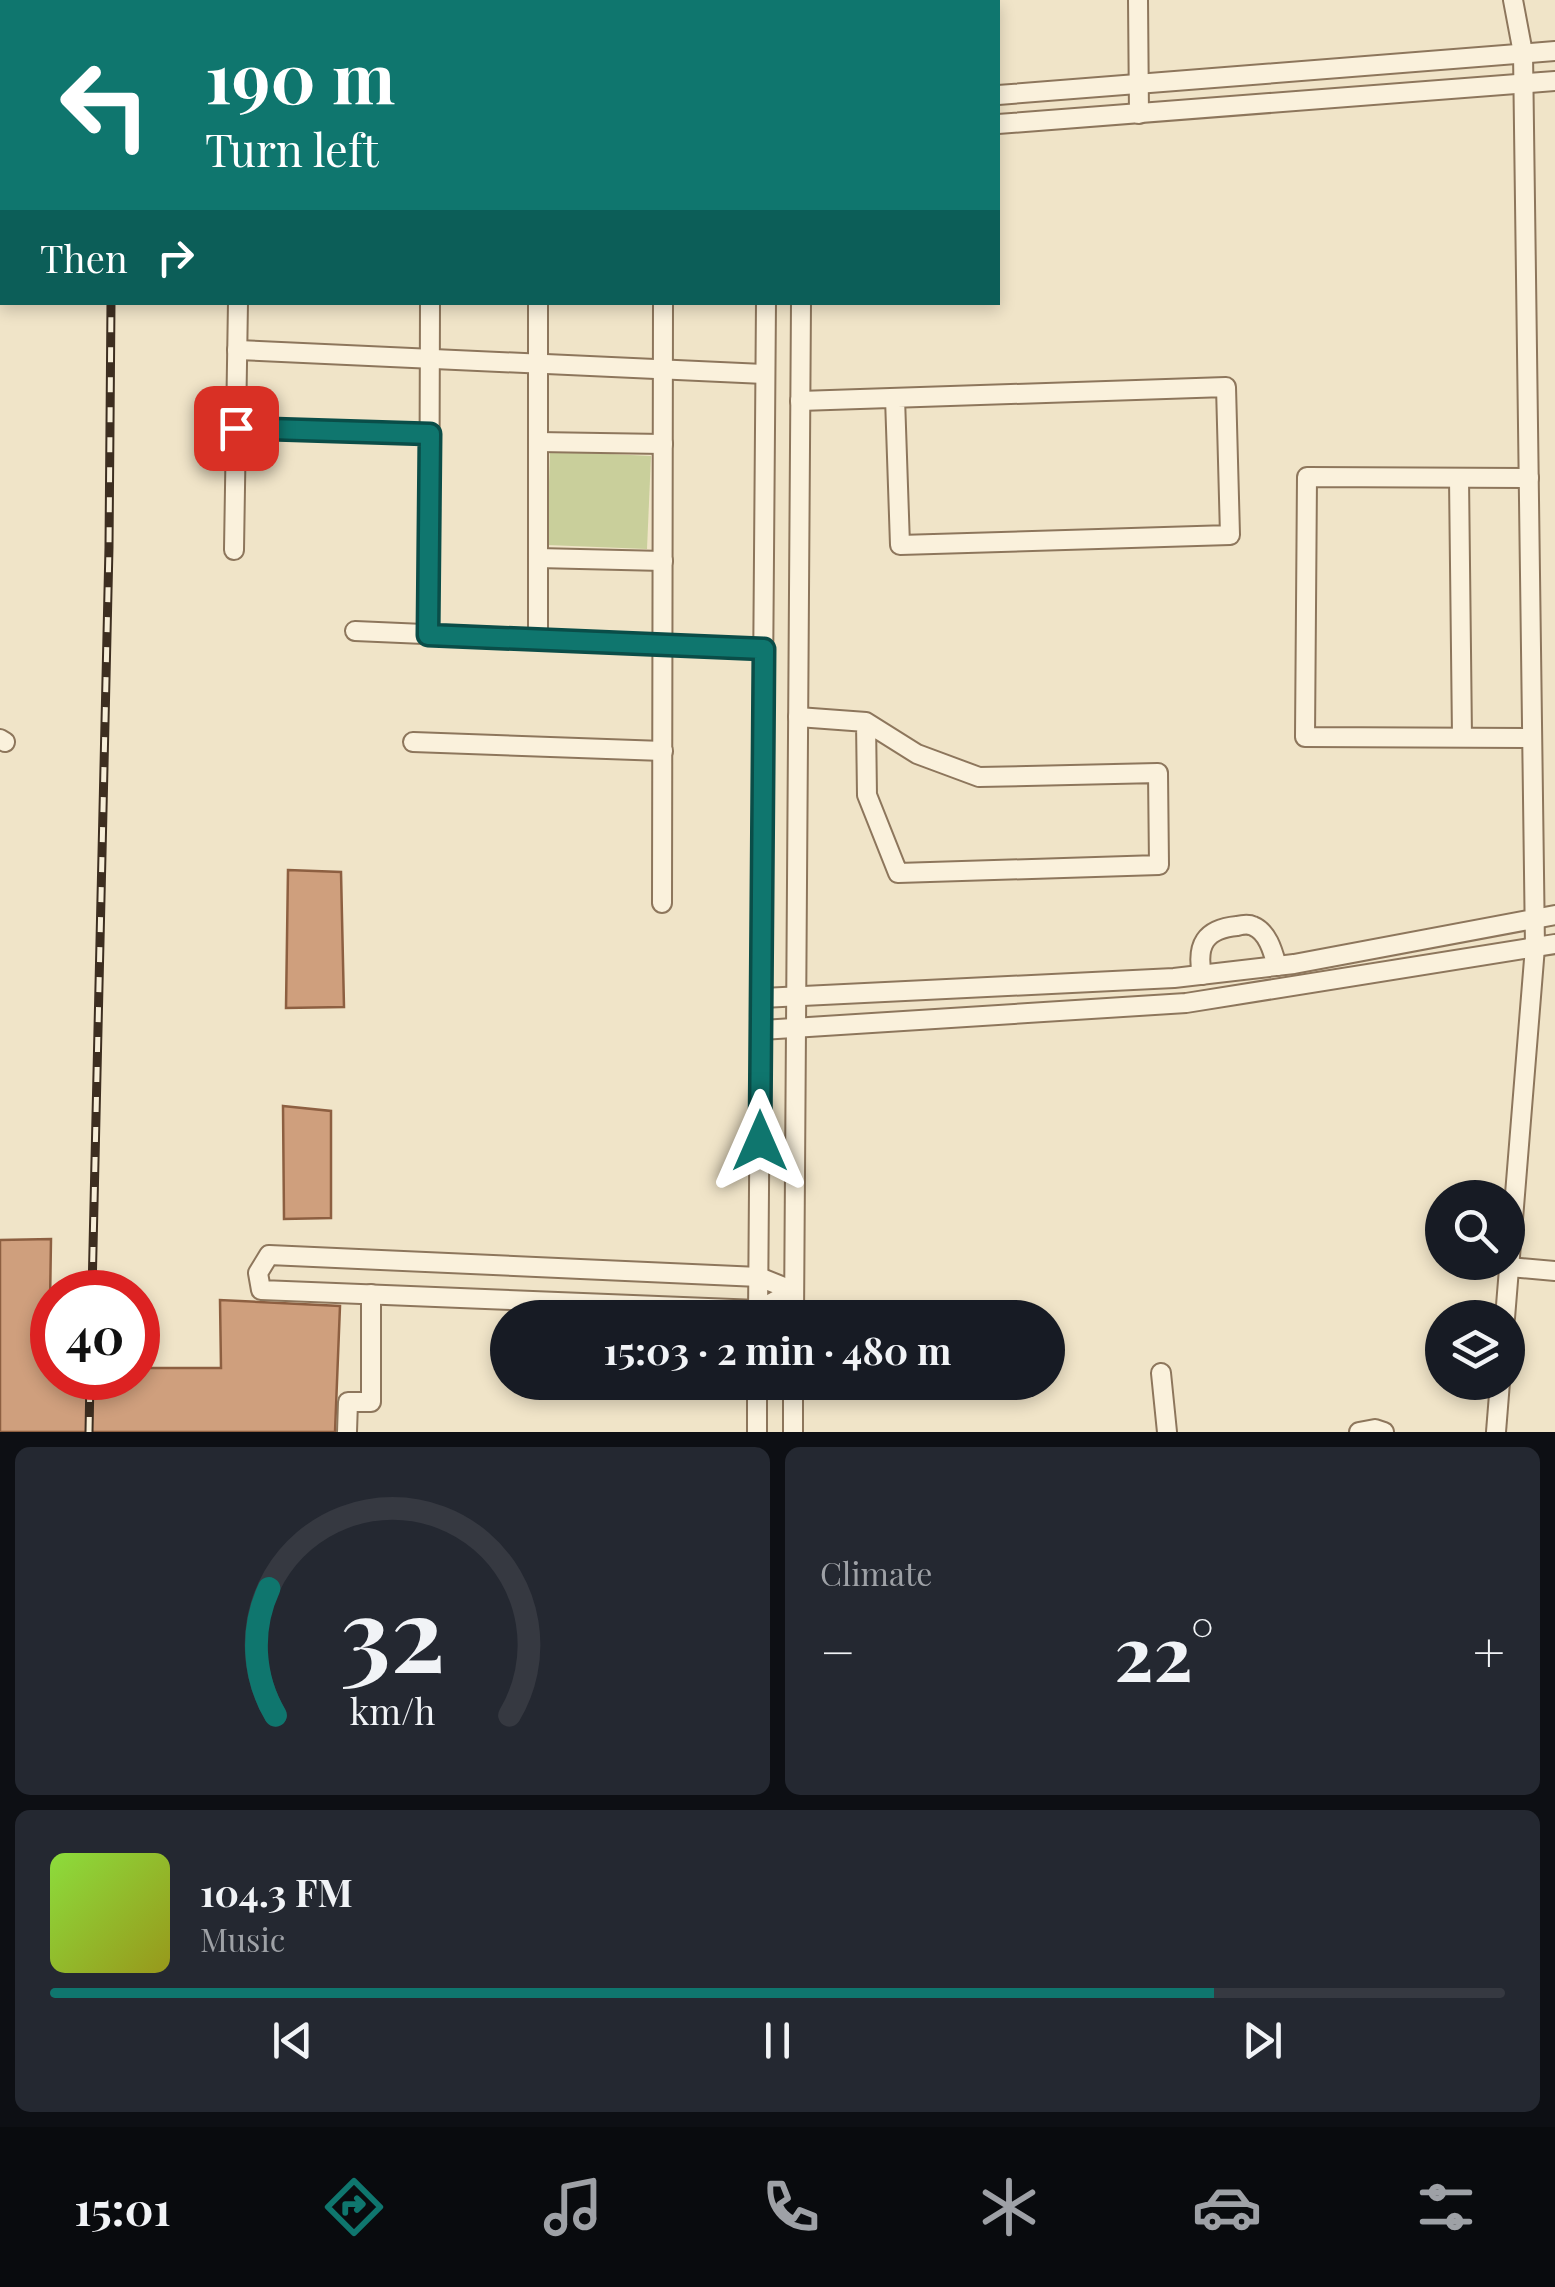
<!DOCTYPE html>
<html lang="en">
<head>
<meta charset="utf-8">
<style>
	:root { --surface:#171b24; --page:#242831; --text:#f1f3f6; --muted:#9ea1a6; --line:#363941; --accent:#0f766e }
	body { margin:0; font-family:"Playfair Display",serif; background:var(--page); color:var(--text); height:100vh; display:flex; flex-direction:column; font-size:38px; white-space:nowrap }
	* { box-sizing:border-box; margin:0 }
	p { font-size:32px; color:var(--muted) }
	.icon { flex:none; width:55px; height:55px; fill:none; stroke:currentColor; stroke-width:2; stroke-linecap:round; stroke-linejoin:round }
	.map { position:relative; height:1432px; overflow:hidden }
	.sheet { display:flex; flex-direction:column; gap:15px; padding:15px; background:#0d0f14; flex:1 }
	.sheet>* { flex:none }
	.banner { position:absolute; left:0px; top:0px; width:1000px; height:305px; box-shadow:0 5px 15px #0003; background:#0f766e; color:#fff; overflow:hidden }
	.buttons { position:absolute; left:1425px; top:1180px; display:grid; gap:20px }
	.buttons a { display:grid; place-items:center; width:100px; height:100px; border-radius:50%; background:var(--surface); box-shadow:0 5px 15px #0003; font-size:50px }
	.speed { position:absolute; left:30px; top:1270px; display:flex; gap:20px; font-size:50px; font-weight:700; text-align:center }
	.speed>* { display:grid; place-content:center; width:130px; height:130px; border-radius:50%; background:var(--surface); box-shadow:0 5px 15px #0003; line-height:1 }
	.speed .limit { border:15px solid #d22; background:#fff; color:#111 }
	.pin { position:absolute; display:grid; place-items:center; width:85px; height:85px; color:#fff; margin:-42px; border-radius:20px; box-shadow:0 5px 15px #0006 }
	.me { position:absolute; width:110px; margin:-55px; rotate:0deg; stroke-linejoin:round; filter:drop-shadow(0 0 8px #0008) }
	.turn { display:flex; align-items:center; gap:35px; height:210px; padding:0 40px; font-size:45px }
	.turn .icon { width:130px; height:130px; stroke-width:2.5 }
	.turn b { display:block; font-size:70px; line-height:85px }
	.then { display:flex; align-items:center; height:95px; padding:0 40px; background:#0003; gap:20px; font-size:38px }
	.big { font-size:75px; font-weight:700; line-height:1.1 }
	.sheet .card { flex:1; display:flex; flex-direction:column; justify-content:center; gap:15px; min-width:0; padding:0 35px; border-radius:15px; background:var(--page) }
	.sheet .dial { align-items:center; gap:0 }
	.dial svg { height:260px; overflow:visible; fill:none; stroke:var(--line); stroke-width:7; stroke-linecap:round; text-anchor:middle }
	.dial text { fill:var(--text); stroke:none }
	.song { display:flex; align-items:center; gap:30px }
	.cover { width:120px; height:120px; border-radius:15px; background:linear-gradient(135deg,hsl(90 70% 55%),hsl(60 70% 35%)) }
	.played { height:10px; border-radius:5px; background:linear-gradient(90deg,var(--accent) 80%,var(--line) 80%) }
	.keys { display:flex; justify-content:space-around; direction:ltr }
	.heat { display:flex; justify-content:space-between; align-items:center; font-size:55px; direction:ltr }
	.sheet .tiles { flex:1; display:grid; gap:15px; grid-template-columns:1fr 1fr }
	.card:last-child { grid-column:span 2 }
	.trip { position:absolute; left:490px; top:1300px; width:575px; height:100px; border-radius:50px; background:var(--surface); box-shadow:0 5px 15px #0003; font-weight:700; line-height:100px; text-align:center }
	.dock { display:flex; height:160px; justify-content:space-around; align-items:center; background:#090b0e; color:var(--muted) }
	.dock .icon { width:70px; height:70px }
	.dock .on { color:var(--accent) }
	.dock b { font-size:45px; color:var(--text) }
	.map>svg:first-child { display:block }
</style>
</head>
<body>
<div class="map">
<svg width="1555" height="1432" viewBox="0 0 1555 1432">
	<rect width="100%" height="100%" fill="#f0e4c8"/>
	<path fill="#c9cf9b" d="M550 451 651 456 647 549 547 545Z"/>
	<g fill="#cf9f7d" stroke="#8d5f41" stroke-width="2.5">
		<path d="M288 870 341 872 344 1007 286 1008Z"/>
		<path d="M283 1106 331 1111V1218L284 1219Z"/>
		<path d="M51 1239 49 1368H52V1378H138V1368H221L220 1300 340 1306 335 1432H0V1240Z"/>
	</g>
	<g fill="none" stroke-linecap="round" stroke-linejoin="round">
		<defs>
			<g id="minor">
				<path d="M257 0 299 2"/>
				<path d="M537 0V2"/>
				<path d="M663 0V2"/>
				<path d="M1138 0 1139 114"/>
				<path d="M240 2V0"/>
				<path d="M432 2V0"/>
				<path d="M768 2V0"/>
				<path d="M803 2V0"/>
				<path d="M998 95 1555 51"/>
				<path d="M998 124 1555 81"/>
				<path d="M538 302V640"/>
				<path d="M237 350 765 374"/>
				<path d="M800 401 1226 387 1230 535 900 545 895 398"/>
				<path d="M237 428 430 434"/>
				<path d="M538 442 663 444"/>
				<path d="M1459 478 1462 737"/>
				<path d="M1529 478 1307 477 1305 737 1532 738"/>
				<path d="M234 550 238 302"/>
				<path d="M538 558 663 561"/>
				<path d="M355 631 763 649"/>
				<path d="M429 635 430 302"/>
				<path d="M798 717 866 722 917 754 979 777 1158 773 1159 865 898 873 867 795 866 722"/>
				<path d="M0 739 5 742"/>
				<path d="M413 742 663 751"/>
				<path d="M662 903 663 302"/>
				<path d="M1202 975C1196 945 1205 929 1237 926 1241 925 1249 924 1253 926 1268 932 1273 952 1277 966"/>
				<path d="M761 998 1174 978 1294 964 1555 915"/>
				<path d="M761 1030 1186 1003 1555 944"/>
				<path d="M269 1255 759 1277 794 1291 758 1310 261 1290 258 1273Z"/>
				<path d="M1509 1267 1555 1271"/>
				<path d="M758 1317 766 302"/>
				<path d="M794 1318 801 302"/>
				<path d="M1505 1318 1535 947 1523 53 1513 0"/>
				<path d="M1161 1373 1167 1432"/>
				<path d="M347 1432 348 1402H371V1294"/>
				<path d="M757 1432V1382"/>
				<path d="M793 1432V1382"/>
				<path d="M1359 1432 1375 1429 1384 1432"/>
				<path d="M1496 1432 1500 1382"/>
			</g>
		</defs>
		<use href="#minor" stroke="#8d765c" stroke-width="22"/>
		<use href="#minor" stroke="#faf1dc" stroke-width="18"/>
		<defs>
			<g id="rail">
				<path d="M114 0V2"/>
				<path d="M92 1292 109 547 111 302"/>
				<path d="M89 1432 90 1378"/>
			</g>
		</defs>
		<use href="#rail" stroke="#3d2e20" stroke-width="9"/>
		<use href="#rail" stroke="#f7eed8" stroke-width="5" stroke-dasharray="15" stroke-linecap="butt"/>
	</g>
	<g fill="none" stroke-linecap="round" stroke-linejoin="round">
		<defs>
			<path id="route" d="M236 428 430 434 428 635 764 649 760 1141"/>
		</defs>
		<use href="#route" stroke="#0a4d48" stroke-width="25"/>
		<use href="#route" stroke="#0f766e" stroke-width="18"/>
	</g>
</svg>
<div class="buttons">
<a><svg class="icon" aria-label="search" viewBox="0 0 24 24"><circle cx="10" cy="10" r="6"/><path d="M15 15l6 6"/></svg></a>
<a><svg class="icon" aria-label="layers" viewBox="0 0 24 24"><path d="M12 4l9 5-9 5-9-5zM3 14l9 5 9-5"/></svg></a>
</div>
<div class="speed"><div class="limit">40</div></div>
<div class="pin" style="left:236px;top:428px;background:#d93025"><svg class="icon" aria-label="arrive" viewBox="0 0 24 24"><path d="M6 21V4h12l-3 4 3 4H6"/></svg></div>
<svg class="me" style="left:760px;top:1141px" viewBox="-20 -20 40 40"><path d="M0-17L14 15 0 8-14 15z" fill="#0f766e" stroke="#fff" stroke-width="4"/></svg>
<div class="trip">15:03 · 2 min · 480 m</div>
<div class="banner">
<div class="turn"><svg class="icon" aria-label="left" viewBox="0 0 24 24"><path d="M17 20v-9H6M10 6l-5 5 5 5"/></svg><div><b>190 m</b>Turn left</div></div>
<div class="then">Then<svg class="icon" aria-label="right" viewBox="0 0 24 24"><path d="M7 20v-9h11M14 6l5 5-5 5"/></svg></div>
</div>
</div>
<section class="sheet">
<div class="tiles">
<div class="card dial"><svg viewBox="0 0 100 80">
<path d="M14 69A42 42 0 1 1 86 69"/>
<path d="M14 69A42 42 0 0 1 12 30" stroke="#0f766e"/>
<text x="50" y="56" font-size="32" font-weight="700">32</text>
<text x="50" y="72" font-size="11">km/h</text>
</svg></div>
<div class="card"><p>Climate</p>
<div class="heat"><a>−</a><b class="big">22°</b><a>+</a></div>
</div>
<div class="card">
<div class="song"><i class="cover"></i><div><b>104.3 FM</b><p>Music</p></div></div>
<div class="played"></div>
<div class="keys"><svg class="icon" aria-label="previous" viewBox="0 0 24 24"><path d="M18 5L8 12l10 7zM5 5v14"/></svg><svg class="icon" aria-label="pause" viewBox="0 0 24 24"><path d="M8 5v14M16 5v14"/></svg><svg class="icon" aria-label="next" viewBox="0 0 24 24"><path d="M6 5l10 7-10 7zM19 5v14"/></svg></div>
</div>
</div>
</section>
<nav class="dock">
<b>15:01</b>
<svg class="icon on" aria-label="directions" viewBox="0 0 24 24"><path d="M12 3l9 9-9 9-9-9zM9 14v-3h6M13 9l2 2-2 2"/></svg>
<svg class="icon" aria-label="music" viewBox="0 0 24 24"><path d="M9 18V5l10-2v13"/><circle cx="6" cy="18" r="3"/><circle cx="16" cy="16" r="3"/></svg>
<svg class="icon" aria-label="phone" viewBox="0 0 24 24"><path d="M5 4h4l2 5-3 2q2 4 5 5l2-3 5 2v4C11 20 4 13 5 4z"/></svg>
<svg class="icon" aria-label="climate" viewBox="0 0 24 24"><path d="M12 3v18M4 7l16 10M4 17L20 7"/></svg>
<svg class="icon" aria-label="car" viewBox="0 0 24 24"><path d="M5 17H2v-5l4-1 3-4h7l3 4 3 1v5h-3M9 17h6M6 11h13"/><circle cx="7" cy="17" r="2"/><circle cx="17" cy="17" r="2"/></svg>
<svg class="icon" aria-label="filters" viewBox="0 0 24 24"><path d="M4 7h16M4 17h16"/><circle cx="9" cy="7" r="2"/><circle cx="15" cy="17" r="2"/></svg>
</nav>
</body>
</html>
